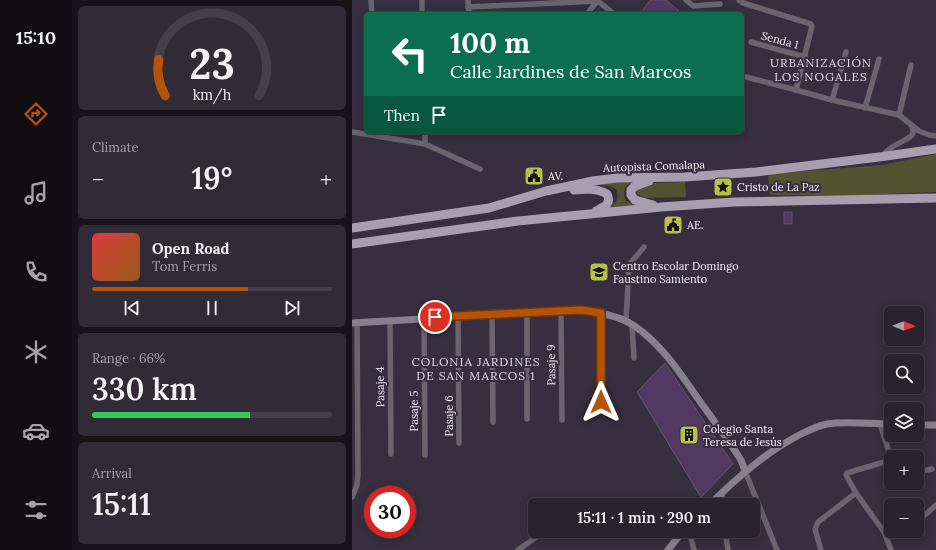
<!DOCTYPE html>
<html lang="en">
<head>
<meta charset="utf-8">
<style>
	:root { --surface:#29222f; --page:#312a37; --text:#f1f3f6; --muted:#a5a4aa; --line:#453f4b; --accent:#b45309 }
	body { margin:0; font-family:Lora,serif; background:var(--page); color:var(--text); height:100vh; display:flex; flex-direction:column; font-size:15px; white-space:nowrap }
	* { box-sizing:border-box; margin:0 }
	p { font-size:13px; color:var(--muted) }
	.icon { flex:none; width:22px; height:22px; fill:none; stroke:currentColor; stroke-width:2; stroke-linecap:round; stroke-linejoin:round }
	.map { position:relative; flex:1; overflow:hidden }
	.drawer { display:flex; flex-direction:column; gap:6px; padding:6px; background:#17131a; width:280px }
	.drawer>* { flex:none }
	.hud { position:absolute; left:12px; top:12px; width:380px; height:122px; border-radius:6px; box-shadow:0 2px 10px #0003,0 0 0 1px var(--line); background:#0b6e4f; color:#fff; overflow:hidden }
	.needle { width:26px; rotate:91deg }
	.buttons { position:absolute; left:532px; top:306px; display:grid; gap:8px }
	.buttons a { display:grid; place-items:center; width:40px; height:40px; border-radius:6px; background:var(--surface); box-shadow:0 2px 10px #0003,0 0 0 1px var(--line); font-size:20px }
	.speed { position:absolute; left:12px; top:486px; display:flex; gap:8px; font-size:20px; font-weight:700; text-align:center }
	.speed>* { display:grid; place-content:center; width:52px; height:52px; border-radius:50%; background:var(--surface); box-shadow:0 2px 10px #0003,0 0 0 1px var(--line); line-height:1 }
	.speed .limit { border:6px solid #d22; background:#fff; color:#111 }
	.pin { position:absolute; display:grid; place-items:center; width:34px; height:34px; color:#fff; margin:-17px; border:2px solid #fff; border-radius:50%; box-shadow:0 1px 4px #0007 }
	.me { position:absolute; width:44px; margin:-22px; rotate:0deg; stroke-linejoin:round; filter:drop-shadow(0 0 3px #0008) }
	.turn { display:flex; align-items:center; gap:14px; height:84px; padding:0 20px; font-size:18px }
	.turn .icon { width:52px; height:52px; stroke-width:2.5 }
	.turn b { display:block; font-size:28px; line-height:34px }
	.then { display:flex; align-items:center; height:38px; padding:0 20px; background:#0003; gap:8px; font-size:15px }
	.big { font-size:30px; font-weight:600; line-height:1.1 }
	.drawer .tile { flex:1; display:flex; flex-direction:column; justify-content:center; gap:6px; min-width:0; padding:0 14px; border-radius:6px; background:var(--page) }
	.drawer .dial { align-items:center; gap:0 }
	.dial svg { height:104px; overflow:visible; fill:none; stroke:var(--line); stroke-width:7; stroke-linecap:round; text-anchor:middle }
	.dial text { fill:var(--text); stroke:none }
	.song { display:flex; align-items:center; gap:12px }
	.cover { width:48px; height:48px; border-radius:6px; background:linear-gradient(135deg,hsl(0 70% 55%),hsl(30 70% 35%)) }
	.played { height:4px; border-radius:2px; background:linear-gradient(90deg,var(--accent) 65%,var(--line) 65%) }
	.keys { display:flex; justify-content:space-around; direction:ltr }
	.heat { display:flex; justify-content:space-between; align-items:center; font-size:22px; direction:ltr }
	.charge { height:6px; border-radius:3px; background:linear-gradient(90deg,#34c759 66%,var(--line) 0) }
	.trip { position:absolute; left:176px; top:498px; width:232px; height:40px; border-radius:6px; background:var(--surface); box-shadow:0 2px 10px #0003,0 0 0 1px var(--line); font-weight:600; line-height:40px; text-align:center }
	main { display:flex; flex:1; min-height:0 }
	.menu { display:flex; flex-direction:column; width:72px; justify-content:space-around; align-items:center; background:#100e13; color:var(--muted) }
	.menu .icon { width:28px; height:28px }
	.menu .active { color:var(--accent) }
	.menu b { font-size:18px; color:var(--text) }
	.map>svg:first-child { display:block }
</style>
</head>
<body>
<main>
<nav class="menu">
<b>15:10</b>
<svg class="icon active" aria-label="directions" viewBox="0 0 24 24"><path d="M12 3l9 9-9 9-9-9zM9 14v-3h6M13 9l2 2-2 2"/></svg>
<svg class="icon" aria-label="music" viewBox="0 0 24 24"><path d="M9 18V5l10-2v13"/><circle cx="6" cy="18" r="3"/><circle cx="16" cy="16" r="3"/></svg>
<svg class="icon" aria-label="phone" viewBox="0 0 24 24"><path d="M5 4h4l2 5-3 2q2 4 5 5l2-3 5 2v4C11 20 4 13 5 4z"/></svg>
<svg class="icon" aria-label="climate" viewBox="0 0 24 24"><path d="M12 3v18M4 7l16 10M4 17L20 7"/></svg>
<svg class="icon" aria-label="car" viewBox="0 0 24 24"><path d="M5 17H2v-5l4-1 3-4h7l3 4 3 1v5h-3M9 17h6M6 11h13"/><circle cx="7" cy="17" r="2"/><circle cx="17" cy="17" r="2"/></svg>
<svg class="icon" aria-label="filters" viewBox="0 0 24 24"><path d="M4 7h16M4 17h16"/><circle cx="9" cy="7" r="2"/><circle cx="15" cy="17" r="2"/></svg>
</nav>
<section class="drawer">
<div class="tile dial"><svg viewBox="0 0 100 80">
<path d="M14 69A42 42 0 1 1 86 69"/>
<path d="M14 69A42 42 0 0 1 9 41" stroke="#b45309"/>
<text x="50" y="56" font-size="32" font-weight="700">23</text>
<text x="50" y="72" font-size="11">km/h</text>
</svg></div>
<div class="tile"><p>Climate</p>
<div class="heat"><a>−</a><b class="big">19°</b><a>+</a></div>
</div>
<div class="tile">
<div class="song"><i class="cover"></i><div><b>Open Road</b><p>Tom Ferris</p></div></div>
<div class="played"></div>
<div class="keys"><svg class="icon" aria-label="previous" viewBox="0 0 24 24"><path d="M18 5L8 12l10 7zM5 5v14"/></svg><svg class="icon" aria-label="pause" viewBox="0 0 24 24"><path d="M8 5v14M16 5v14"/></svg><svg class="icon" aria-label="next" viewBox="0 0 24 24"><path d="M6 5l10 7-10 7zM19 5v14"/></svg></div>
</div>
<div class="tile"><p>Range · 66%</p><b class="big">330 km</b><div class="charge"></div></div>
<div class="tile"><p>Arrival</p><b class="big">15:11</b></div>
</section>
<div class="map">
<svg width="584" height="550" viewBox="0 0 584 550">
	<rect width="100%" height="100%" fill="#372e3f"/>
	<g fill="#515430">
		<path d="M584 154V192L488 196 418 195 416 174 530 165Z"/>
		<path d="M283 180 273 187 272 194 274 201 285 205 254 209C264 205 268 199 264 189L257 186 243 184Z"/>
		<path d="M333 182 334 197 292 198 285 194V189L300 183Z"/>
	</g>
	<g fill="#513962" stroke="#615769">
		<path d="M298 0H314L327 11 325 14H290L289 13Z"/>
		<rect x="432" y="212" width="8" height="12"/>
		<path d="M313 363 381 464 349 497 285 392Z"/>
	</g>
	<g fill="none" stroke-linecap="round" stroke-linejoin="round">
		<g stroke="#69646d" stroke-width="5.5">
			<path d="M19 0 20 14"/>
			<path d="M70 0V14"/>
			<path d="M116 0 117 14"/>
			<path d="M334 0 341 6 368 4"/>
			<path d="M387 0 391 3 459 24 460 26 444 90 480 100 547 115 567 131 577 135 584 136"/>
			<path d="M116 7 246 1 262 14"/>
			<path d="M235 14 246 0"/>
			<path d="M399 42 453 57"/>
			<path d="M394 77 444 90"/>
			<path d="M480 100 494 52"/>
			<path d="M513 108 527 59"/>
			<path d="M547 115 559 65"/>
			<path d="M0 132 73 144 128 169"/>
			<path d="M73 144V132"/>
			<path d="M531 157C536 144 559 141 561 133 561 131 561 128 560 126"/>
			<path d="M209 311 210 420"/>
			<path d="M175 313V419"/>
			<path d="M140 314 141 422"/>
			<path d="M106 316 107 443"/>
			<path d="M72 318 73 455"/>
			<path d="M38 320 39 454"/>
			<path d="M274 322 277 265 292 247"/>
			<path d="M280 325 282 358"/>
			<path d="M249 402V313"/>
			<path d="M528 424 539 458"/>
			<path d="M393 471 425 550"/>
			<path d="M565 472 580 469"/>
			<path d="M370 493 371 505"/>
			<path d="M0 497 5 485 6 475 5 322"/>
			<path d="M565 522 584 505"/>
			<path d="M337 531 342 550"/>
			<path d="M373 531 376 550"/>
			<path d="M532 532 545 531"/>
			<path d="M166 550 193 531"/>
			<path d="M469 550 463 529 466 522 504 493"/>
			<path d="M539 550 532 532 504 493 494 475 495 473 539 460"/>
		</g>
		<g stroke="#877f8d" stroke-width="7">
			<path d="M0 323 229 310C246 312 267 316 281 325 310 344 330 376 349 403 363 422 377 441 389 460L393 471"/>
			<path d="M565 425H584"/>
			<path d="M357 505C385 478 414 452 449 434 457 430 466 426 475 424 492 421 520 424 539 424"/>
			<path d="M316 550 331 531"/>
		</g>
		<g stroke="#a89eb2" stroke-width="9">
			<path d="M297 181 283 186 279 190V195L283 200 301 205"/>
			<path d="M222 190C233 189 245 188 255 194 260 204 252 207 244 211"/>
			<path d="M0 228 137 208 194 191 241 181 265 178 333 177 404 172 527 157 584 149"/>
			<path d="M0 244 166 221 309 207 382 202 584 198"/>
		</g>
	</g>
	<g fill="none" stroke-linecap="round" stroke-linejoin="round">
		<defs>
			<path id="route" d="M83 317 229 310 249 313V402"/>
		</defs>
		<use href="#route" stroke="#753606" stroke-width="10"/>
		<use href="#route" stroke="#b45309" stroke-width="7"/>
	</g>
	<defs>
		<symbol id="civic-square" viewBox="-11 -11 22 22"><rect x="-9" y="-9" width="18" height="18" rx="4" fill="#bac046" stroke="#372e3f"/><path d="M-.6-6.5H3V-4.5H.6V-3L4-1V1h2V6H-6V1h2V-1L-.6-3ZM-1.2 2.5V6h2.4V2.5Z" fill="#111"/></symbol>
		<symbol id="sight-square" viewBox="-11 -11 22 22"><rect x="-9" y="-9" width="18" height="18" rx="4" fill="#bac046" stroke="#372e3f"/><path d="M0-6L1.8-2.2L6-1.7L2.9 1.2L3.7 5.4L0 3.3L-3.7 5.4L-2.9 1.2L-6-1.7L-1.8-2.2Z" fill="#111"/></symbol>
		<symbol id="school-square" viewBox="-11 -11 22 22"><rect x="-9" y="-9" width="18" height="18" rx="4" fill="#bac046" stroke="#372e3f"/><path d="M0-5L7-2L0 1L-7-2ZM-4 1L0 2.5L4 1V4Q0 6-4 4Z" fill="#111"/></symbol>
		<symbol id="building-square" viewBox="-11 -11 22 22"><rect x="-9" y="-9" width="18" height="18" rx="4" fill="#bac046" stroke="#372e3f"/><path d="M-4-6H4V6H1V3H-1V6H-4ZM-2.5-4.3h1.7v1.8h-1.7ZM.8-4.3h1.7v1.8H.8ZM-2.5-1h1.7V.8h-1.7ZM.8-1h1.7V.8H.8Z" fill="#111"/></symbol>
	</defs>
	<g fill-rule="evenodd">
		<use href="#civic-square" x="171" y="165" width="22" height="22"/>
		<use href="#sight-square" x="360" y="176" width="22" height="22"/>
		<use href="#civic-square" x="310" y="214" width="22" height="22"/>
		<use href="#school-square" x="236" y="261" width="22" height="22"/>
		<use href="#building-square" x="326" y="424" width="22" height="22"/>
	</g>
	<g text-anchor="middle" stroke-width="4" stroke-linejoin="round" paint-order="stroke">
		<g font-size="11" fill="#f6f0fb" stroke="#372e3f">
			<text transform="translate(428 40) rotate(15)" y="4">Senda 1</text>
			<text transform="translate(302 166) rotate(-2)" y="4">Autopista Comalapa</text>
			<text transform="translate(199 365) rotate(-91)" y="4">Pasaje 9</text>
			<text transform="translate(28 387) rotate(-91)" y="4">Pasaje 4</text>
			<text transform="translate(62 411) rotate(-90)" y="4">Pasaje 5</text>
			<text transform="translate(97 416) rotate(-90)" y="4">Pasaje 6</text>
		</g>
		<g font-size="11" fill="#f6f0fb" stroke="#372e3f" text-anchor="start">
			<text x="196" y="180">AV.</text>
			<text x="385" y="191">Cristo de La Paz</text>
			<text x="335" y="229">AE.</text>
			<text x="261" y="270">Centro Escolar Domingo<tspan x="261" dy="13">Faustino Samiento</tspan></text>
			<text x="351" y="433">Colegio Santa<tspan x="351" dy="13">Teresa de Jesús</tspan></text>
		</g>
		<g font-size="12" letter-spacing="1" fill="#e4d8ee" stroke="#372e3f">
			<text x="469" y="67">URBANIZACIÓN<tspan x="469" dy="14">LOS NOGALES</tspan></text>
			<text x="124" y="366">COLONIA JARDINES<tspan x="124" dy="14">DE SAN MARCOS 1</tspan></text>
		</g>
	</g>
</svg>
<div class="buttons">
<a><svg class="needle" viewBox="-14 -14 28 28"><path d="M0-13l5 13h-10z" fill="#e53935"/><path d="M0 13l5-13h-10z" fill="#a5a4aa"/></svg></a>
<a><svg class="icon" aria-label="search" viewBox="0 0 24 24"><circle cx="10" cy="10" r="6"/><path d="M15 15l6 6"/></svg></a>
<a><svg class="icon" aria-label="layers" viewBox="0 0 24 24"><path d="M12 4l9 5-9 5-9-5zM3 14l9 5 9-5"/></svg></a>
<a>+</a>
<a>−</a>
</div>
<div class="speed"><div class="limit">30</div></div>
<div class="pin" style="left:83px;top:317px;background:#d93025"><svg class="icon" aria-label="arrive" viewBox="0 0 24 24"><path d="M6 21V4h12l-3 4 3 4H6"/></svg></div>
<svg class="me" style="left:249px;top:402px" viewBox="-20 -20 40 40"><path d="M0-17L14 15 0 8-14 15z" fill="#b45309" stroke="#fff" stroke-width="4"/></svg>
<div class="trip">15:11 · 1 min · 290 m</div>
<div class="hud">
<div class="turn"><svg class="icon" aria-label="left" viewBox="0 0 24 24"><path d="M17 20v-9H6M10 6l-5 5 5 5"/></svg><div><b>100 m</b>Calle Jardines de San Marcos</div></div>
<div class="then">Then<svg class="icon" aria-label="arrive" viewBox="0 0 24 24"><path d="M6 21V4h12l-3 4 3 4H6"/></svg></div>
</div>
</div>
</main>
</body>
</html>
